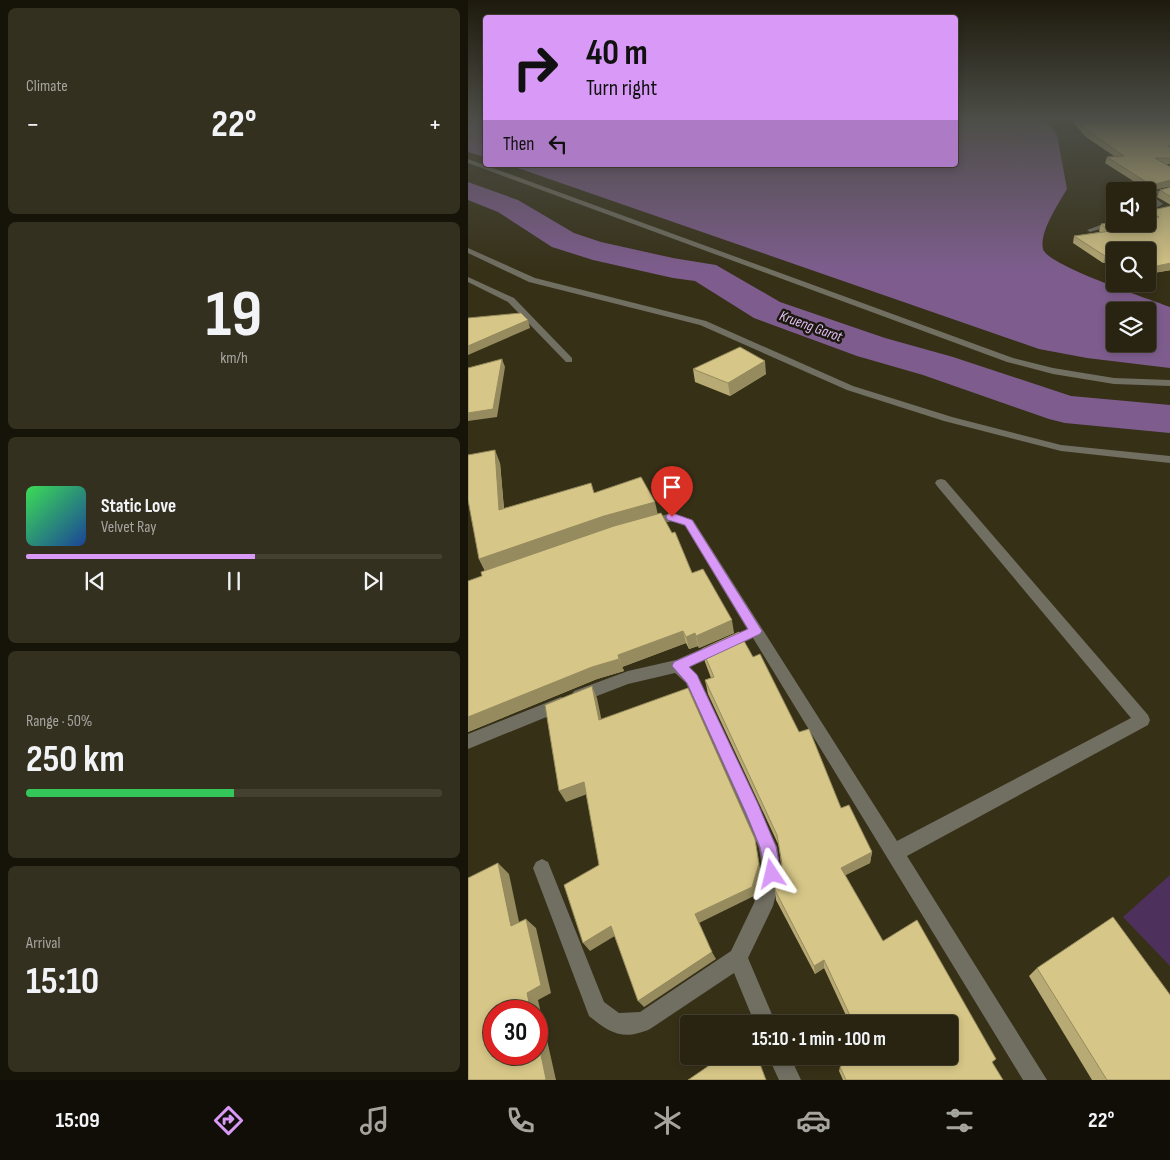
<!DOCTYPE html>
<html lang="en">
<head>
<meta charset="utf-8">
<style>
	:root { --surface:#282411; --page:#34301f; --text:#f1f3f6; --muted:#a5a49f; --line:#444131; --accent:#d99af7 }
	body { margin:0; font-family:"Sofia Sans Condensed",sans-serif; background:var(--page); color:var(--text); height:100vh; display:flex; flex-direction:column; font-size:19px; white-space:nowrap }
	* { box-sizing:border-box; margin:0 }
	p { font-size:16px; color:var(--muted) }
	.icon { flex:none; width:28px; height:28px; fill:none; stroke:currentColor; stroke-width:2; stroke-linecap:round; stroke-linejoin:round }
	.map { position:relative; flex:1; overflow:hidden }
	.drawer { display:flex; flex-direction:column; gap:8px; padding:8px; background:#161409; width:468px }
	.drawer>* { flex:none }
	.banner { position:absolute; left:15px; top:15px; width:475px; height:152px; border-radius:5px; box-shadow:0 2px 8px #0003,0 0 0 1px var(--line); background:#d99af7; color:#111; overflow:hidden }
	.fabs { position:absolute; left:638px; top:182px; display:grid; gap:10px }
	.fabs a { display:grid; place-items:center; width:50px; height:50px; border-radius:5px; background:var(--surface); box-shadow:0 2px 8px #0003,0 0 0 1px var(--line); font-size:25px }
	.speed { position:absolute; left:15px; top:1000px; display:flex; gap:10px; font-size:25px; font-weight:700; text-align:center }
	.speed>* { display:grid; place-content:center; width:65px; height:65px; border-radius:50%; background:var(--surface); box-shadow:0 2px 8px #0003,0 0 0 1px var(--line); line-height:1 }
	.speed .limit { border:8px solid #d22; background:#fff; color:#111 }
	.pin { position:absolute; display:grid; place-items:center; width:42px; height:42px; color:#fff; margin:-51px -21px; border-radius:50% 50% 50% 0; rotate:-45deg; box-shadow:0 0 5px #0007 }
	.pin .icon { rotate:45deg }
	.me { position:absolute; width:55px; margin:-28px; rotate:350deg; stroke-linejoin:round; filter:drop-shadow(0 0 4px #0008) }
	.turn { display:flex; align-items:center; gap:18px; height:105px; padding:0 20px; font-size:22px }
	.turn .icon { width:65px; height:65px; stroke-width:2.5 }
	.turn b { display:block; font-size:35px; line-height:42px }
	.then { display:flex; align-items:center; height:48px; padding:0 20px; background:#0003; gap:10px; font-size:19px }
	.big { font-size:38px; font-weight:700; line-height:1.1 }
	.drawer .card { flex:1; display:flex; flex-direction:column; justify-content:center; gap:8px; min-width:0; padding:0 18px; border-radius:8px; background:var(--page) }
	.drawer .dial { align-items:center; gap:0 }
	.dial b { font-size:65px; line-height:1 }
	.song { display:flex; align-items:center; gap:15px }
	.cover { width:60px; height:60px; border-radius:8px; background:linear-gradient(135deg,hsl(130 70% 55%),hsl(220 70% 35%)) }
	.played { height:5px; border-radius:2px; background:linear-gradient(90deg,var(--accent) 55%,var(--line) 55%) }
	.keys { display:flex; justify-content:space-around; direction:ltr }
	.heat { display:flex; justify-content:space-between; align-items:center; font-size:28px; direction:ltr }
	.charge { height:8px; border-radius:4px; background:linear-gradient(90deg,#34c759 50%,var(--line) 0) }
	.trip { position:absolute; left:212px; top:1015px; width:278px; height:50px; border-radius:5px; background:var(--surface); box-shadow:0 2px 8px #0003,0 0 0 1px var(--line); font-weight:700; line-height:50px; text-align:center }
	.menu { display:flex; height:80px; justify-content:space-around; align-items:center; background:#100e07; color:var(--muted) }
	.menu .icon { width:35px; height:35px }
	.menu .current { color:var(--accent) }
	.menu b { font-size:22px; color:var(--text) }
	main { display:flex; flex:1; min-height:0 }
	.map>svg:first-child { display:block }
</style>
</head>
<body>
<main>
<section class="drawer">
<div class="card"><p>Climate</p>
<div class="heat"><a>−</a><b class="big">22°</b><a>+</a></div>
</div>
<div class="card dial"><b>19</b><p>km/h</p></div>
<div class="card">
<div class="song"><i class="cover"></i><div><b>Static Love</b><p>Velvet Ray</p></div></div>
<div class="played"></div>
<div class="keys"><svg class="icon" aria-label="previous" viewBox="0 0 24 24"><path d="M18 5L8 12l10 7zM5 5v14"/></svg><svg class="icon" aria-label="pause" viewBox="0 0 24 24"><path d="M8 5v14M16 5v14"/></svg><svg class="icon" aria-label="next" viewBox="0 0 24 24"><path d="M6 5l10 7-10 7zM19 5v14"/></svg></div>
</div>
<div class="card"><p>Range · 50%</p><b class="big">250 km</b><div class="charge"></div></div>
<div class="card"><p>Arrival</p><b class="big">15:10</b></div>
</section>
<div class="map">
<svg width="703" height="1080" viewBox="0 0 703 1080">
	<rect width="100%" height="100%" fill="#363017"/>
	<path fill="#4d305b" d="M702 875V966L655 917Z"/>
	<g fill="#7e5d8e" fill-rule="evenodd">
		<path d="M0 121H17V157L0 152Z"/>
		<path d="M488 121H570L582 125 589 135 599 189C591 203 571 232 575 249 580 266 682 299 702 307V368L619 358 571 349 41 165H488ZM646 311H679V344H646Z"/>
	</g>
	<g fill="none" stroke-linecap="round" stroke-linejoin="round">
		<path fill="#7e5d8e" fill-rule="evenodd" d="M0 182 50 200 106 233 133 242 205 258 248 265 312 302 417 338 485 357 603 396 703 405V433L597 423 581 419 455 375 389 356 286 318 227 281 205 278 125 260 84 247 30 212 0 200Z"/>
		<g fill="#716e62" fill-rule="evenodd">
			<path d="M0 159 545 358 585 368 646 378 703 380V386L646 384 585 374 539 362 0 163Z"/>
			<path d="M703 187V191L685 196 695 204 679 213V208L687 204 679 198V194Z"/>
			<path d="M646 220 648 224 622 232 619 230Z"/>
			<path d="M0 248 67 278 238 321 385 386 484 417 593 445 703 456V463L593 451 476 421 379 390 232 325 61 282 0 253Z"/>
			<path d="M0 277 46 298 104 358V362H98L40 302 0 282Z"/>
			<path d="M473 479 477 480 680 715 682 720 680 725 439 856 579 1080H555L285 638 222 667 229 674 309 847 313 874 305 906 280 958 308 1024H287L266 973 182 1029C155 1041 142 1033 121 1016L65 868 68 862 74 859 80 862 136 1002 151 1013 172 1012 263 951 286 903 295 874 291 848 218 683 207 673 160 684 111 703 106 701 103 696 106 691 160 671 208 660 279 629 217 526 204 521 182 527 176 523 178 520 204 513 225 520 429 841 663 718 469 486 467 483 469 480Z"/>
			<path d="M93 697 98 699 101 704 98 709 0 749V734Z"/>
			<path d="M300 1056H322L333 1080H311Z"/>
		</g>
	</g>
	<g fill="#b8aa74">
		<path d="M604 121H703V164H697L703 167V186L681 191 637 163 639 157 646 156 618 137Z"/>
		<path d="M703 187V205L689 197 692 190Z"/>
		<path d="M703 206V270L679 274V251H646V264L643 262 635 263 605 243 606 236 632 232 631 231 633 224H679V214L680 211Z"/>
		<path d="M225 369 298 374 262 396 227 382Z"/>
		<path d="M32 463 36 508 126 493 189 514 224 573 266 633 231 648 230 646 221 649 218 643 154 667 156 671 129 679 0 732V581L14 576 17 571 11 559Z"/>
		<path d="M234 649 285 657 331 732 373 808 404 852 402 863 377 875 415 941 524 1062 535 1080H375L371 1071 372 1067 481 1024H382L356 968 347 974 308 900 307 890 313 865 311 846 240 694 237 680 243 678 237 662Z"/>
		<path d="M569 968 703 1080H624L561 976Z"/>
	</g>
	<g fill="#968b5e">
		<path d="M703 180V186L681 191 683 185Z"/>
		<path d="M645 255 643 262 635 263 637 256Z"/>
		<path d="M703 263V270L679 274V268Z"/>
		<path d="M60 320 62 328 0 355V346Z"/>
		<path d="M34 359 37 367 29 417 0 421V413Z"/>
		<path d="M297 361 298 374 262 396 260 383Z"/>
		<path d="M27 450 32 463 37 523 31 510Z"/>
		<path d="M187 502 190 515 18 572 11 559 136 516Z"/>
		<path d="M264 620 266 633 231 648 228 636Z"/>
		<path d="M215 631 218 643 154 667 150 655Z"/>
		<path d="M227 633 230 646 221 649 218 637Z"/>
		<path d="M151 659 156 671 129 679 0 732V717L124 667Z"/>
		<path d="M124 686 129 698 136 732 131 720Z"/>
		<path d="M116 782 122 793 98 802 91 791Z"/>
		<path d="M287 839 293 874 286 896 231 923 227 914Z"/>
		<path d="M404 852 402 863 372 878 373 868Z"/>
		<path d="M30 863 41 874 54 936 43 926Z"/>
		<path d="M58 919 68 928 83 993 70 1000 88 1080H77L69 1036V1011H63L59 993Z"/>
		<path d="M143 926 150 934 122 951 115 943Z"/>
		<path d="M244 952 248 959 176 1007 170 1001Z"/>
		<path d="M356 960V968L347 974 346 966Z"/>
	</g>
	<g fill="#d6c687" stroke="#968b5e">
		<path d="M610 121H703V146H700L703 148V158H687L703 167V180L683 185 639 157 656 156 620 131Z"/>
		<path d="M703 187V197L692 190Z"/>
		<path d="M703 206V263L679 268V251H646V255L637 256 606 236 643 231 633 224 646 223V224H679V218L691 217 680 211Z"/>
		<path d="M53 313 60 320 0 346V318Z"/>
		<path d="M272 347 297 361 260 383 225 369Z"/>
		<path d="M34 359 25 409 0 413V368Z"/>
		<path d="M27 450 31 510 123 483 126 493 173 477 187 502 136 516 11 559 0 500V455Z"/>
		<path d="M193 513 204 533 207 532 224 573 235 569 264 620 228 636 227 633 218 637 215 631 150 655 151 659 124 667 0 717V581L14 576 13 572 146 526Z"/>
		<path d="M271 632 285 657 292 654 331 732 341 729 373 808 381 805 404 852 373 868 415 941 449 920 528 1059 524 1062 535 1080H378L372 1067 387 1056H481V1024H386L356 960 346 966 307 890 314 864 309 835 237 680 246 677 234 649Z"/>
		<path d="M124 686 131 720 220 688 287 839 291 864 284 887 227 914 244 952 170 1001 143 926 115 943 96 885 131 865 116 782 91 791 77 705Z"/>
		<path d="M30 863 43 926 58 919 73 985 59 993 63 1011H26V1054H69V1036L78 1079 77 1080H0V878Z"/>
		<path d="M645 917 703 996V1080H639L569 968Z"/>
		<path d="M255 1056H289L298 1080H220Z"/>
	</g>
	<linearGradient id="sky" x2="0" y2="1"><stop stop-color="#1e1a0d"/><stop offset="0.44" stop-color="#4c4e47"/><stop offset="1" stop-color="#4c4e47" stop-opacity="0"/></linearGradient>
	<rect width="703" height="272" fill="url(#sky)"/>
	<path fill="#d99af7" stroke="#8d64a1" d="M204 513 224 520 294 631 292 634 221 667 229 675 290 804 308 847 313 874 310 880 304 883 299 880 292 847 278 813 219 683 204 666 206 662 280 629 217 525 200 520 198 517 200 514Z"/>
	<g text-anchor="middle" stroke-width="5" stroke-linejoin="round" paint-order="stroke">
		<g font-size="15" font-style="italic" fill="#e5bef9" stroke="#1b180d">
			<text transform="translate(343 326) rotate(20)" y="5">Krueng Garot</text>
		</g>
	</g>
</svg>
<div class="fabs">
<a><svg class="icon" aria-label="sound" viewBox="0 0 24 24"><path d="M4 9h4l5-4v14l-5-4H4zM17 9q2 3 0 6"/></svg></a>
<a><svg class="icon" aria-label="search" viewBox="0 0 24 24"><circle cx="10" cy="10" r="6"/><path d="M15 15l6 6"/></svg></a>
<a><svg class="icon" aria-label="layers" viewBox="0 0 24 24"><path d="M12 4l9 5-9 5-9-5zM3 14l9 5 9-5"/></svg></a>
</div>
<div class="speed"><div class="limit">30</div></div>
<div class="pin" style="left:204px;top:517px;background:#d93025"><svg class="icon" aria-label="arrive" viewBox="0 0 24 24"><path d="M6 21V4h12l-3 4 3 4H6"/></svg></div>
<svg class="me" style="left:304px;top:874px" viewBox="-20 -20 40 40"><path d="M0-17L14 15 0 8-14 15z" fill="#d99af7" stroke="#fff" stroke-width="4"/></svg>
<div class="trip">15:10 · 1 min · 100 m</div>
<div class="banner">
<div class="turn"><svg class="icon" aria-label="right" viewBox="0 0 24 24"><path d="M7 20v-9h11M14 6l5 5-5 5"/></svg><div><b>40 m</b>Turn right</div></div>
<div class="then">Then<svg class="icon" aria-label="left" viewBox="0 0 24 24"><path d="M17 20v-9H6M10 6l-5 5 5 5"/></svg></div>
</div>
</div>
</main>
<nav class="menu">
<b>15:09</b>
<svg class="icon current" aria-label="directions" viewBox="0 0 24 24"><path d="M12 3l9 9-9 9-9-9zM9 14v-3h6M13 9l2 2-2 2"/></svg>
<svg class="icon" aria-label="music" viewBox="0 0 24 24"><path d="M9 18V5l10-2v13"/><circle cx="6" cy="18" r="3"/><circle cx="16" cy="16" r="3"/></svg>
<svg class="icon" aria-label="phone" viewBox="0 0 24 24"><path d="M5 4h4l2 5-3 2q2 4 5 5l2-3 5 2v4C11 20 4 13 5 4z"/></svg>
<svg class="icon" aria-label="climate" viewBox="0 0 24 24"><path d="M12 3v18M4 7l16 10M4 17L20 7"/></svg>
<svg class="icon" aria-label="car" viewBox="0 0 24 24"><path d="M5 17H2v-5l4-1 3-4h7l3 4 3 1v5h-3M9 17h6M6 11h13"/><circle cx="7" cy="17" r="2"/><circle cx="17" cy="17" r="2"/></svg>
<svg class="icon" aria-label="filters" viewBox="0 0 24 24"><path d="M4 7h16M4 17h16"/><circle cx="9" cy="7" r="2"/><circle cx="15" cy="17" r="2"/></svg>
<b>22°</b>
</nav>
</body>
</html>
